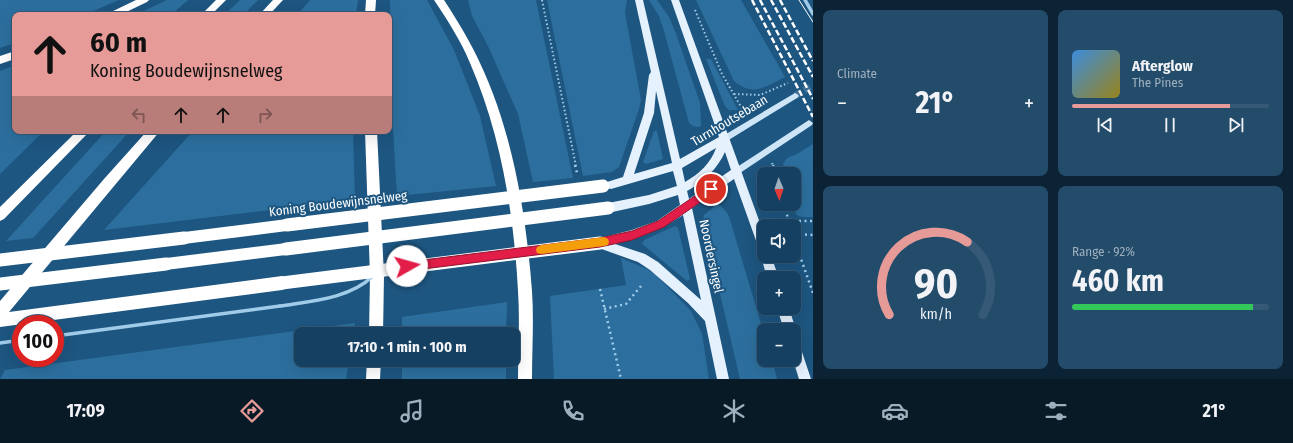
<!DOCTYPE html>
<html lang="en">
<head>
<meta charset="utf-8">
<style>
	:root { --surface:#164061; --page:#234b6a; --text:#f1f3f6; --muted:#9eafbd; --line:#355976; --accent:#e69b98 }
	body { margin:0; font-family:"Fira Sans Condensed",sans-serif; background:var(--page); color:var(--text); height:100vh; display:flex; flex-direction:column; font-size:15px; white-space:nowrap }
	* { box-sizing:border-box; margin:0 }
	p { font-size:13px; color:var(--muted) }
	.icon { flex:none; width:22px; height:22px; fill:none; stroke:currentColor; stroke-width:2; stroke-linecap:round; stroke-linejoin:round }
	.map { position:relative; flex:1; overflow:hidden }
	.drawer { display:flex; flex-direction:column; gap:10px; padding:10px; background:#0c2335; width:480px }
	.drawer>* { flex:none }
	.banner { position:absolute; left:12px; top:12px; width:380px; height:122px; border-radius:8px; box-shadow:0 4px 16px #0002,0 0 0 1px var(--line); background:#e69b98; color:#111; overflow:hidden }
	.needle { width:26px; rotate:178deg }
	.controls { position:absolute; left:757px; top:167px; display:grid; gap:8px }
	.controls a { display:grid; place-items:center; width:44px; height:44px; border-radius:8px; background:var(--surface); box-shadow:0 4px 16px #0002,0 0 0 1px var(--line); font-size:20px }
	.speed { position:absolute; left:12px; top:315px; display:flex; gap:8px; font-size:20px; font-weight:700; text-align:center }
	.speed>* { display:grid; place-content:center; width:52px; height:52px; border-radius:50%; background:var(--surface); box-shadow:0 4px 16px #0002,0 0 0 1px var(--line); line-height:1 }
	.speed .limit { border:6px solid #d22; background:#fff; color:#111 }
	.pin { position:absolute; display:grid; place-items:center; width:34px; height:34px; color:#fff; margin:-17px; border:2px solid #fff; border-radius:50%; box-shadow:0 1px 4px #0007 }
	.me { position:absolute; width:44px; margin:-22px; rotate:83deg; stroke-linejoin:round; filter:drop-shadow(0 0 3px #0008) }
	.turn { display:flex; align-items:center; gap:14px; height:84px; padding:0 12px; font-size:18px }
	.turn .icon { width:52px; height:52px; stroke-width:2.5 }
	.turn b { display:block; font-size:28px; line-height:34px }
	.lanes { display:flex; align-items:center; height:38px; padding:0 12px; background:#0003; justify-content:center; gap:20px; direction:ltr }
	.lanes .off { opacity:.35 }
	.big { font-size:30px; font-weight:700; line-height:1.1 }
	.drawer .tile { flex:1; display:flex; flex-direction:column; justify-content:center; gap:6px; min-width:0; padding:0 14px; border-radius:8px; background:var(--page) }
	.drawer .dial { align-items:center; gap:0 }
	.dial svg { height:104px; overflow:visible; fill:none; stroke:var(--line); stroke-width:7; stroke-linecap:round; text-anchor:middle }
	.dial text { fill:var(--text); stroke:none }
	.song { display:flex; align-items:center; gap:12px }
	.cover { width:48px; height:48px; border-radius:6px; background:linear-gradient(135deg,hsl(210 70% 55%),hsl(50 70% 35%)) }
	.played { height:4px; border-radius:2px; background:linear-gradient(90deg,var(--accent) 80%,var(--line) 80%) }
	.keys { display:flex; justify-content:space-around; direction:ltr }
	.heat { display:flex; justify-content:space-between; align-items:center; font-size:22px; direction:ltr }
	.charge { height:6px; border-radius:3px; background:linear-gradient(90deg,#34c759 92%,var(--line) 0) }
	.drawer .tiles { flex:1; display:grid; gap:10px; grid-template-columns:repeat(2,1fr) }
	.trip { position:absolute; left:294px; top:327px; width:226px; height:40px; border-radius:8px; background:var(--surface); box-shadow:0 4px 16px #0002,0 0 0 1px var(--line); font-weight:700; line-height:40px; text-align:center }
	.menu { display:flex; height:64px; justify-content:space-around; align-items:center; background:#091a27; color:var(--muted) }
	.menu .icon { width:28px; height:28px }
	.menu .selected { color:var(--accent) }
	.menu b { font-size:18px; color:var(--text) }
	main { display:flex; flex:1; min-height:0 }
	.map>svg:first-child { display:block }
</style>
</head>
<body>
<main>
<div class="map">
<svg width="813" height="379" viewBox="0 0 813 379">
	<rect width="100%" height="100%" fill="#1d5681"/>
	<g fill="#2c6f9e">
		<path d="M0 0H119L84 15H15V43L0 48Z"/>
		<path d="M167 0H188L171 15H135Z"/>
		<path d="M240 0H258L243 15H224Z"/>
		<path d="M310 0H358L356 15H297Z"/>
		<path d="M390 0H427L454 50 480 116 496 186 397 196 391 95Z"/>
		<path d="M468 0H536L573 178 533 182 518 114 488 46 472 16Z"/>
		<path d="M547 0H627L625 13 641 100 639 109 619 167 612 172 583 176Z"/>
		<path d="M649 0H657L669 17 675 31 700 103 701 126 698 127 693 126 689 123 664 31 659 16Z"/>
		<path d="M696 0H741L785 77C765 87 753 97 734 81Z"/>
		<path d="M706 59H711L738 110H729L725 106Z"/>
		<path d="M15 65V131H44L0 174V71Z"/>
		<path d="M106 131H130L33 238 6 241Z"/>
		<path d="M193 131H353L355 200 104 230Z"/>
		<path d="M654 131H657L663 159 646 164 643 162Z"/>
		<path d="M813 144V217C809 217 800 218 797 215 792 209 794 183 794 174H786L783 164 787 158 797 154Z"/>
		<path d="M716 205H720L728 214 731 223 764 334V360H772L777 379H740L703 221 704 215Z"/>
		<path d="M675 226 678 228 679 232 690 279 687 281 642 244 644 240Z"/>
		<path d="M621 258 647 269 655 274 691 311 702 334 709 379H554L550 296 626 285Z"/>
		<path d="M507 302 506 334H402V317Z"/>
		<path d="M355 323 354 334H301V360H349L346 379H0L5 370Z"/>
		<rect x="402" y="360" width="104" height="19"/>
	</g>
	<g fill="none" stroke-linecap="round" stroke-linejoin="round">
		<path stroke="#3f6f94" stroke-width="7" stroke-dasharray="7 3.5" stroke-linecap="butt" d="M795 96 813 85"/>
		<g stroke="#a1cce9" stroke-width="2" stroke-dasharray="1.5 2.5" stroke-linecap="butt">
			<path d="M542 0 576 166"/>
			<path d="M695 10 722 74 744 112"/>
			<path d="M734 94 760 95 788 83"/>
			<path d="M772 163 773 166"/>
		</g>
		<g stroke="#a1cce9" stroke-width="2.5" stroke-dasharray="2 3.5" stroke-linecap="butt">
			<path d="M575 165 577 173"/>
			<path d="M773 165 776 174"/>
			<path d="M784 204 790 226"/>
			<path d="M788 221H813"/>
			<path d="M794 234 813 235"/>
			<path d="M794 239 813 293"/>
			<path d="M600 289 621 379"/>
			<path d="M604 309 626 304 641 286"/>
		</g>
		<g stroke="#a1cce9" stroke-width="3.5">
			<path d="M55 336 280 306"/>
			<path d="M0 343 21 340"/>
		</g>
		<path stroke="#a1cce9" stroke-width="3.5" d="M805 0 813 14"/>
		<g fill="#cde5f7" fill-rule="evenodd">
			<path d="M795 93 797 94 799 96 797 98 727 141H721L720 139 721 137Z"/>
			<path d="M809 120 813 123 812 125 740 173H734L733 171 734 169Z"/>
		</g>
		<g fill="#e5f2fe" fill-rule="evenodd">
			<path d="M635 0H643L680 159 719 137 671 0H679L764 234V256H771L779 278H767L761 256 762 253 759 249 734 179 692 208 729 379H717L705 321 688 303 650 270 638 262 596 247 595 243 596 239 632 230 657 221 680 205 678 195 649 204 608 213 604 211 603 208 604 205 608 203 649 195 677 186 673 171 611 189 607 188 606 185 607 182 623 177 644 113 649 75 651 72ZM656 91 672 163 634 174 654 113ZM716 148C711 163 699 174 685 182L682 168ZM725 152 731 170 689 199 687 191C704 182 717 169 725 152ZM683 215 701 300 658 262 645 254 615 244C642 237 660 230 683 215Z"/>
			<path d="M777 308H789L796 330 794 334V330H784Z"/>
			<path d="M794 338 798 340 811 379H799L793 360Z"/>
		</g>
		<g fill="#fff" fill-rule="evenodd">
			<path d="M136 0H149L147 2 120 15H107L109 13Z"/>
			<path d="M216 0H226L211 15H201Z"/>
			<path d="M273 0H283L269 15H259Z"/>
			<path d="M366 0H376L375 15H365Z"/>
			<path d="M434 0H444C457 20 470 41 480 63 513 133 526 214 532 291 534 320 532 350 532 379H518C518 350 520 320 518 291 514 215 501 134 470 63 461 41 448 21 434 0Z"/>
			<path d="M15 51V59L0 64V56Z"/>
			<path d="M77 131H90L4 219 0 221V207Z"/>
			<path d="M147 131H160L9 312 282 276 287 278 289 283 287 288 282 290 0 327V301L104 179Z"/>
			<path d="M365 131H377L384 276 383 334H369L370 276Z"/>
			<path d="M287 219 291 221 293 225 291 229 287 231 184 244 179 242 178 238 179 234 184 232Z"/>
			<path d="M286 243 291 245 292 249 291 253 286 255 166 270 161 268 159 264 161 260 166 258Z"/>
			<path d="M367 360H381L380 379H366Z"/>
		</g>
		<path stroke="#fff" stroke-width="1" d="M799 0 813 22"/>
		<g stroke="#fff" stroke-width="2.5" stroke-dasharray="6 2.5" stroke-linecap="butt">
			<path d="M752 0 813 117"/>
			<path d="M760 0 813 99"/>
			<path d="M771 0 813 77"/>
			<path d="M780 0 813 61"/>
		</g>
		<path stroke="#a1cce9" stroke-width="3.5" d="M280 306C311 301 349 299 373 276"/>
		<g stroke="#fff" stroke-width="13">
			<path d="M287 225 603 186"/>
			<path d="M286 249 608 208"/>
			<path d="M0 260 184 238"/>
			<path d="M282 283 600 243"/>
			<path d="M0 284 166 264"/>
		</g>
	</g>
	<path fill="#e11d48" stroke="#92132f" d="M711 185 715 186 716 189 715 192 664 227 632 240 600 247 407 271 403 270 402 266 403 263 407 262 600 238 632 231 658 221Z"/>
	<path fill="#f59e0b" d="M604 237 608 239 609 242 608 245 604 246 541 254 537 253 536 250 537 247 541 245Z"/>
	<g text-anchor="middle" stroke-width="4" stroke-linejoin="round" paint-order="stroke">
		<g font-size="13" fill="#fff" stroke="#1d5681">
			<text transform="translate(729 120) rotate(-31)" y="5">Turnhoutsebaan</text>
			<text transform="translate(338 203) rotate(-7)" y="5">Koning Boudewijnsnelweg</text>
			<text transform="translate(712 256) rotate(78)" y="5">Noordersingel</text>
		</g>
	</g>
</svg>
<div class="controls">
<a><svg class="needle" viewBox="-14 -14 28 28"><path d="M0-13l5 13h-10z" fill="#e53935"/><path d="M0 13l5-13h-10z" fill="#9eafbd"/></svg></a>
<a><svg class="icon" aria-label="sound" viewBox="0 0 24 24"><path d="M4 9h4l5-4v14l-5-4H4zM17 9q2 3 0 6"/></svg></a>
<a>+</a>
<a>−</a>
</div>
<div class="speed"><div class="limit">100</div></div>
<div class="pin" style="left:711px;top:189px;background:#d93025"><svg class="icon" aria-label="arrive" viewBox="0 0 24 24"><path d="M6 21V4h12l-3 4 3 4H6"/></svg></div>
<svg class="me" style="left:407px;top:266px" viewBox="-20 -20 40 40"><circle r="19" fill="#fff"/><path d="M0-13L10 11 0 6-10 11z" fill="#e11d48"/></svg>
<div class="trip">17:10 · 1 min · 100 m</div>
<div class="banner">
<div class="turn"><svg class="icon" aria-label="ahead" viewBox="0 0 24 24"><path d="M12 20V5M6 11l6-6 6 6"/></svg><div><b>60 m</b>Koning Boudewijnsnelweg</div></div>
<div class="lanes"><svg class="icon off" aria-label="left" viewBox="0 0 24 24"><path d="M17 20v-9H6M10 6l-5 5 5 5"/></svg><svg class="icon" aria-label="ahead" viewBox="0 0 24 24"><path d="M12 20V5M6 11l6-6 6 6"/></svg><svg class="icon" aria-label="ahead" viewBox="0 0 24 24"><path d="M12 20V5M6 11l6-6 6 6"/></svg><svg class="icon off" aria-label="right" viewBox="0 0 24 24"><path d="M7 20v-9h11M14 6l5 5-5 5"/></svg></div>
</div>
</div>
<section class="drawer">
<div class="tiles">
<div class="tile"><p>Climate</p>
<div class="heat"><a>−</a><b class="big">21°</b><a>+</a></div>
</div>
<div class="tile">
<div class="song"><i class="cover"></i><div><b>Afterglow</b><p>The Pines</p></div></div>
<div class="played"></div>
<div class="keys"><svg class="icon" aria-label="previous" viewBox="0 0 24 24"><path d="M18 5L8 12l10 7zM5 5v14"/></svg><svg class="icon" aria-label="pause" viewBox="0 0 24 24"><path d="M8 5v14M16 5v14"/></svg><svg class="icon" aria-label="next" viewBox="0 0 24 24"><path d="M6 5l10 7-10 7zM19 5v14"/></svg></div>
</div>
<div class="tile dial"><svg viewBox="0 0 100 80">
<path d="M14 69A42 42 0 1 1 86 69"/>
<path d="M14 69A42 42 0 0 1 74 13" stroke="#e69b98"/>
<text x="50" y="56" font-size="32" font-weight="700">90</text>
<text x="50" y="72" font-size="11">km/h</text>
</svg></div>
<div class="tile"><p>Range · 92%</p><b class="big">460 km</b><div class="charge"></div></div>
</div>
</section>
</main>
<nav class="menu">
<b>17:09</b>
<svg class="icon selected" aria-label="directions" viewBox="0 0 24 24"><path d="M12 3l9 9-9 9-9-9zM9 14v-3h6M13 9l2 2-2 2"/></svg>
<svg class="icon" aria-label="music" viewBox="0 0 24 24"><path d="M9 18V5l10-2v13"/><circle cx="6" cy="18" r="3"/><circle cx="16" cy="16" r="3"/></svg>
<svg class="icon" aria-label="phone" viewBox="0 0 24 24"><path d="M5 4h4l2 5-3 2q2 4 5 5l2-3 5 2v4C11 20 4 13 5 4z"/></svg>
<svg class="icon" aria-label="climate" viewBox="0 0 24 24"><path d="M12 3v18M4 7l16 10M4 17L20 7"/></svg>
<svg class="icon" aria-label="car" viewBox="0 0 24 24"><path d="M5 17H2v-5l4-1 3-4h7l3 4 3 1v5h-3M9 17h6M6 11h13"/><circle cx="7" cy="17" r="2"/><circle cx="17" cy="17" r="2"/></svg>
<svg class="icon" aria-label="filters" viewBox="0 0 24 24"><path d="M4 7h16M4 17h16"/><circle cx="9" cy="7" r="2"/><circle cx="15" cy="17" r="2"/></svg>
<b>21°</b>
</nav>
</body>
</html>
